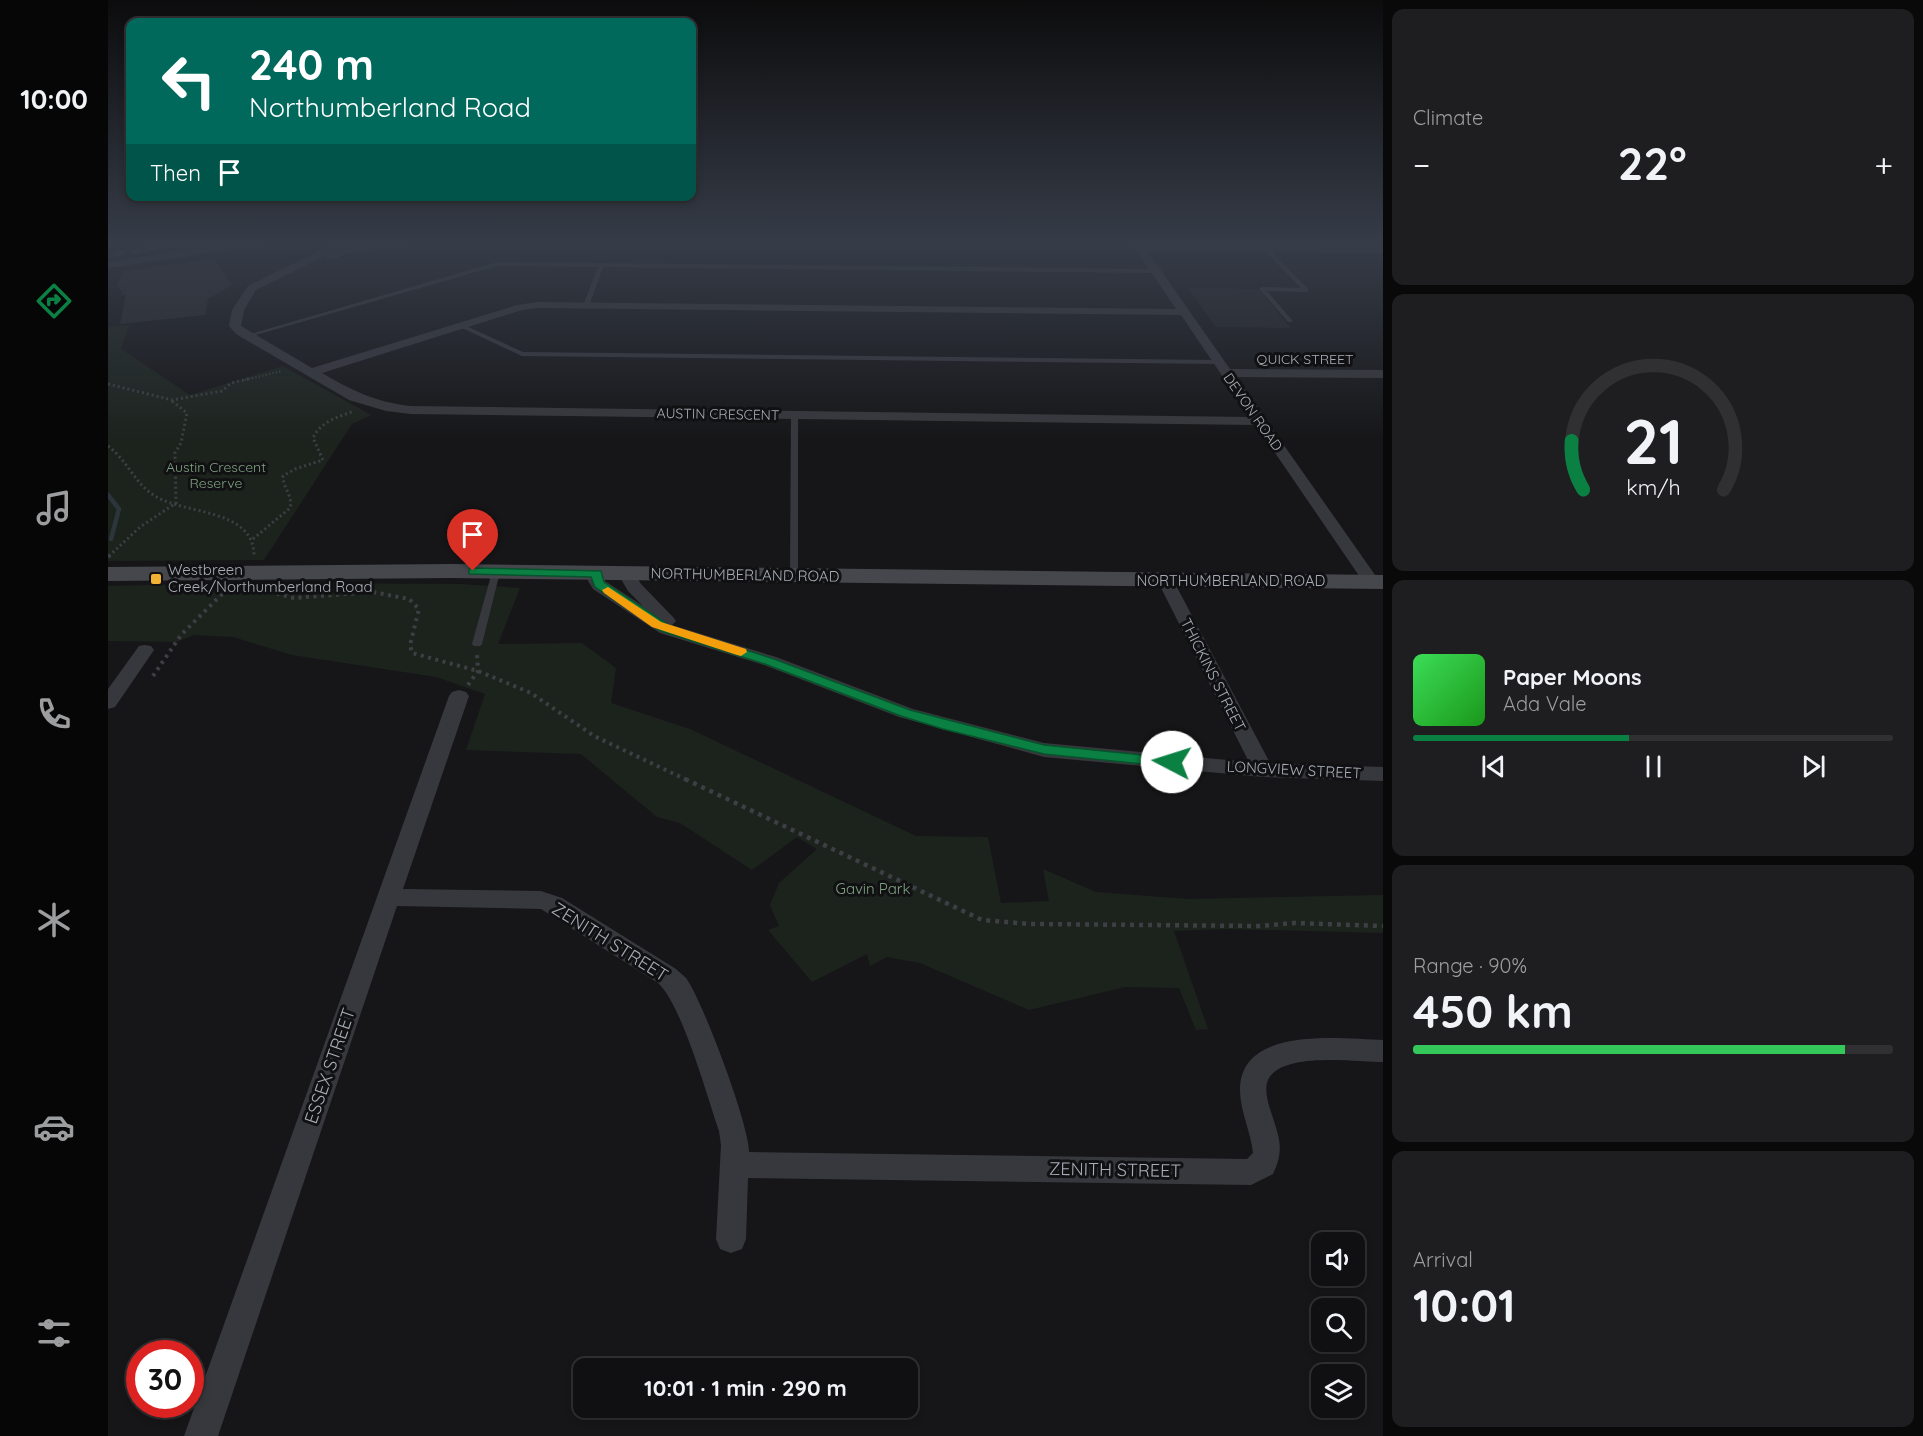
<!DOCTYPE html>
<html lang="en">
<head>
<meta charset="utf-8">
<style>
	:root { --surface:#101012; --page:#1e1e20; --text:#f1f3f6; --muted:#9c9d9f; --line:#303032; --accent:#0b8043 }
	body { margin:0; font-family:Quicksand,sans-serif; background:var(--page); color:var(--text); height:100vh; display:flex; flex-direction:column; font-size:22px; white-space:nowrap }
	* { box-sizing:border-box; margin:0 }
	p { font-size:20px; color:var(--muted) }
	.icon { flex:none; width:33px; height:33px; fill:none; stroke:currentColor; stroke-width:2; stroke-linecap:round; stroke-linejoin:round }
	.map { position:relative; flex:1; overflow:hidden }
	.drawer { display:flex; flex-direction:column; gap:9px; padding:9px; background:#09090a; width:540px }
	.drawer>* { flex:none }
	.top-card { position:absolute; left:18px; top:18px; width:570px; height:183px; border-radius:12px; box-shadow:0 3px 9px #0003,0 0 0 2px var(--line); background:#00695c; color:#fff; overflow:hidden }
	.tools { position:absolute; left:1203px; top:1232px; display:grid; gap:12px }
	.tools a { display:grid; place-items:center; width:54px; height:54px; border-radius:12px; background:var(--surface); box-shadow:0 3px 9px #0003,0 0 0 2px var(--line); font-size:30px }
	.speed { position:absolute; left:18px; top:1340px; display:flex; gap:12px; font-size:30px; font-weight:700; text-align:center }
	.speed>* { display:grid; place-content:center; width:78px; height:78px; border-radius:50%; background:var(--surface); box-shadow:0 3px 9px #0003,0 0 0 2px var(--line); line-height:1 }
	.speed .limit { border:9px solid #d22; background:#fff; color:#111 }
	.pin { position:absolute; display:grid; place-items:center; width:51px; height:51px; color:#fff; margin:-62px -26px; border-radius:50% 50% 50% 0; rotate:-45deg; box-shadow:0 0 6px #0007 }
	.pin .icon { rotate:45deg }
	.me { position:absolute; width:66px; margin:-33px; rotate:275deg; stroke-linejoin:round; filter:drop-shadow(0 0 4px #0008) }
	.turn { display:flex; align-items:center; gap:21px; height:126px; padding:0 24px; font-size:27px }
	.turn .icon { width:78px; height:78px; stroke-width:2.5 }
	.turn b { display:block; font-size:42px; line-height:51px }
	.then { display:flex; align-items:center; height:57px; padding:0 24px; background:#0003; gap:12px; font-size:22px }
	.big { font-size:45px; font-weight:700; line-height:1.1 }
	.drawer .tile { flex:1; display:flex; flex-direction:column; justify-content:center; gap:9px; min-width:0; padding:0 21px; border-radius:12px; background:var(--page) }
	.drawer .dial { align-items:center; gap:0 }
	.dial svg { height:156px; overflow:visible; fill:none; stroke:var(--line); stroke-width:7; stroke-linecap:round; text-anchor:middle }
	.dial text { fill:var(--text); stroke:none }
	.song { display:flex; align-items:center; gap:18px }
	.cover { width:72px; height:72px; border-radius:9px; background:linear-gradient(135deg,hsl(130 70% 55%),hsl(120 70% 35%)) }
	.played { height:6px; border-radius:3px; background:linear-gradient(90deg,var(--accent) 45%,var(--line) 45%) }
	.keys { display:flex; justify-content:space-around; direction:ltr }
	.heat { display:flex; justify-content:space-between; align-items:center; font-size:33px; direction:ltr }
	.charge { height:9px; border-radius:4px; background:linear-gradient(90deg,#34c759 90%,var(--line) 0) }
	.trip { position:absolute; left:465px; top:1358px; width:345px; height:60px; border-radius:12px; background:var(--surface); box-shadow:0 3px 9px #0003,0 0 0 2px var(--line); font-weight:700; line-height:60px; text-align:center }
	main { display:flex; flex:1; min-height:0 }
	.tabs { display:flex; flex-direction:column; width:108px; justify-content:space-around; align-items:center; background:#060607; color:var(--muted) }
	.tabs .icon { width:42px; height:42px }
	.tabs .active { color:var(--accent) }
	.tabs b { font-size:27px; color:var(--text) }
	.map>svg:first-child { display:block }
</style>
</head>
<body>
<main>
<nav class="tabs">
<b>10:00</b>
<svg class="icon active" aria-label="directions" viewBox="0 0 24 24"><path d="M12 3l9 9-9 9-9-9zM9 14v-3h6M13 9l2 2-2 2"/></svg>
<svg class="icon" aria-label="music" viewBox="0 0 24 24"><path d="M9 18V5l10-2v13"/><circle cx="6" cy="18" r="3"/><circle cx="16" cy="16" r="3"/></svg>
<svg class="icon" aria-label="phone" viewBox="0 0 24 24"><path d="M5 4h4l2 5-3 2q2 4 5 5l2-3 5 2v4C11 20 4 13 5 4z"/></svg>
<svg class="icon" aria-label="climate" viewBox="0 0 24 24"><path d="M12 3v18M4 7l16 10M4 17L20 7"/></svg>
<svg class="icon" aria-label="car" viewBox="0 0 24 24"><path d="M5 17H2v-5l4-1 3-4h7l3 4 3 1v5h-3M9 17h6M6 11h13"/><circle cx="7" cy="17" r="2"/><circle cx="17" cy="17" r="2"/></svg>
<svg class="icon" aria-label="filters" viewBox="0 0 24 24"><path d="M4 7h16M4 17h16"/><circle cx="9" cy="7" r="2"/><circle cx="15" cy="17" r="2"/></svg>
</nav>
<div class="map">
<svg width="1275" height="1436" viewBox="0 0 1275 1436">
	<rect width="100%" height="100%" fill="#161618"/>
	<g fill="#222225">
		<path d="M75 241H102L0 257V252Z"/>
		<path d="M1080 288 1150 289 1183 328 1108 327Z"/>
	</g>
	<g fill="#1c231d">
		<path d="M102 241H155L0 264V257Z"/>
		<path d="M1043 241H1259L1263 245 1109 246Z"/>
		<path d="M21 325 13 349 82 395 175 366 263 415 244 424 156 560 0 561V327Z"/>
		<path d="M125 583 353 584 412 588 390 644 474 643 508 668 503 703 582 729 808 836 880 837 893 903 941 901 935 869 988 892 1080 899 1275 895V933L1119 929 1066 931 1100 1029 1088 1030 1071 988 1017 987 921 1010 812 963 779 957 762 966 759 954 704 982 660 930 671 926 662 905 671 883 709 849 689 837 644 870 572 823 549 817 473 754 358 750 377 694 328 677 184 655 125 637 86 635 69 642 0 641V586Z"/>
	</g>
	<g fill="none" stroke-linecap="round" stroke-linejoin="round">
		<path stroke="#2c353c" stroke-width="4.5" d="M0 495 11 509 3 539"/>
	</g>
	<path fill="#29292c" d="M106 259 124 285 100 299 97 315 12 324 18 294 13 295 15 290 11 291 13 287H9L15 271Z"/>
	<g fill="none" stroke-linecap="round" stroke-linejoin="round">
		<path stroke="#3d3f44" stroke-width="2" stroke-dasharray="1.5 2" stroke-linecap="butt" d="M137 380 174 371"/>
		<g stroke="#3d3f44" stroke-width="3" stroke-dasharray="2 3" stroke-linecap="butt">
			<path d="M0 384 64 400 114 391 123 383 144 378"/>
			<path d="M0 446C19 460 27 484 47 496 77 515 146 508 146 556"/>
			<path d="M145 539 182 508C185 496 175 488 175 476L187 469 215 460 205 438C213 421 230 417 246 411"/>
			<path d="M1 556 32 527 68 503 67 453 73 443 79 413 64 401"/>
		</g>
		<g stroke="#3d3f44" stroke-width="4" stroke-dasharray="3 4.5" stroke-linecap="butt">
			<path d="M0 557 3 554"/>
			<path d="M154 590 186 598 265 592 301 599 311 609 302 645 304 653 370 671 423 693 486 736 581 781"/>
			<path d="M45 676 73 635 118 590"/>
			<path d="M360 685 370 671 369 654"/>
		</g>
		<path stroke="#3d3f44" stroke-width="4.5" stroke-dasharray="4 5" stroke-linecap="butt" d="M577 779 874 920 922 924 1151 926 1186 923 1275 926"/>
		<g fill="#37383d" fill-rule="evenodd">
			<path d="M1156 248H1160L1201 290 1198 292 1159 291 1184 320V322H1180L1151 289 1154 287 1193 288 1156 250Z"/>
			<path d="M389 262 1047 269 1050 271 1047 273 495 267 481 306 478 308 475 306 490 267 389 266 141 337 136 336Z"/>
			<path d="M352 325H356L415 352 1110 360 1113 362 1110 364 414 356 352 327Z"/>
			<path d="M683 413 690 415V576L686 579 682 576Z"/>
			<path d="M388 569 392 572 374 644 372 646H366L364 644 384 572Z"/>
		</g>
		<g fill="#37383d" fill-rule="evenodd">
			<path d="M141 241H168L163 244 0 268V262Z"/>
			<path d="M227 241H237L232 249 248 241H261L251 247 288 241H312L307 244 237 254 227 259H219V255L148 290 136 310 133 326 204 368 409 305 430 302 1068 309 1022 241H1032L1036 246 1275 247V253L1040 252 1122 369 1275 370V378L1128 377 1272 582 1270 586H1258L1148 425 303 414 278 411 241 400 128 334 121 326 124 310 140 286 224 245ZM430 308 1073 315 1142 417 303 406C267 402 245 391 214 373L414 310Z"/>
			<path d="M489 568 497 573V581L535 606 520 591 510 574 512 570H524L533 584 565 617 568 621 564 625 668 657 805 709 936 743 1141 762 1049 580 1057 575 1063 576 1162 763 1275 767V781L1155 777 936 757 791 717 656 665 552 633 485 589 480 581 481 573Z"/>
			<path d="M37 645 43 646 46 650 7 707 0 709V689L31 646Z"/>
			<path d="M351 690 358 692 361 696 295 889 433 891 454 898 568 969C571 972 575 975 578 978 594 999 642 1127 641 1152L1139 1159 1145 1153C1143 1132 1132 1111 1132 1090 1132 1025 1233 1039 1275 1040V1062C1249 1062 1173 1051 1160 1080 1156 1089 1160 1103 1163 1112 1171 1137 1177 1149 1165 1174L1143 1185 640 1178 638 1239 634 1249 623 1253 612 1249 608 1239 613 1145 611 1131C599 1096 574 1005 550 983L433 909 289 906 110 1436H76L341 696 344 692Z"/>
		</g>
		<path fill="#45474d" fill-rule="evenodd" d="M343 564 1275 575V589L343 578 0 581V567Z"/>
		<defs>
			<path id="rail" d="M0 255 96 241"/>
		</defs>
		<use href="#rail" stroke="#4a4c52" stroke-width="4"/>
		<use href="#rail" stroke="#111113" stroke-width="2" stroke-dasharray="8" stroke-linecap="butt"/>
	</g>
	<linearGradient id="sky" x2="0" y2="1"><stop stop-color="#0c0c0d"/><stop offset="0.55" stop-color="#363c48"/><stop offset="1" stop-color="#363c48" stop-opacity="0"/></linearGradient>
	<rect width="1275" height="442" fill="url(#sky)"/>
	<path fill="#0b8043" stroke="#07532c" stroke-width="1.5" d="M365 568 493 571 496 582 562 626 666 659 802 710 936 745 1064 758 1071 762 1064 767 936 754 835 729 793 716 657 664 553 631 487 587 483 577 361 574V569Z"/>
	<path fill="#f59e0b" d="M500 587 553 622 638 649 639 652 633 656 629 655 544 627 496 593 494 590Z"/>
	<rect fill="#f2b134" stroke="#111113" stroke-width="2" x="42" y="573" width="12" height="12" rx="3"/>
	<g text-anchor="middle" stroke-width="6" stroke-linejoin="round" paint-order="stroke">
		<g font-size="14" fill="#a8adb8" stroke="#111113">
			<text x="1197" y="364">QUICK STREET</text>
			<text transform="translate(1145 412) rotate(55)" y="5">DEVON ROAD</text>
			<text transform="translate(610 414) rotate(1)" y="5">AUSTIN CRESCENT</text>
		</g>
		<g font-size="14" fill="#7fa381" stroke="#111113">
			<text x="108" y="472">Austin Crescent<tspan x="108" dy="16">Reserve</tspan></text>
		</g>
		<g font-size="15" fill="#a8adb8" stroke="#111113" text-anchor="start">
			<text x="60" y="575">Westbreen<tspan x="60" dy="17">Creek/Northumberland Road</tspan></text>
		</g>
		<g font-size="15" fill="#a8adb8" stroke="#111113">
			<text transform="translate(637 575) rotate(1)" y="5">NORTHUMBERLAND ROAD</text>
			<text x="1123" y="586">NORTHUMBERLAND ROAD</text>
			<text transform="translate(1105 675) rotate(63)" y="5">THICKINS STREET</text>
			<text transform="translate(1186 770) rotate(3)" y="5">LONGVIEW STREET</text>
		</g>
		<g font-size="15" fill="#7fa381" stroke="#111113">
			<text x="765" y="894">Gavin Park</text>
		</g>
		<g font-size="18" fill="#a8adb8" stroke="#111113">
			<text transform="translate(502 942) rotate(32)" y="6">ZENITH STREET</text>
			<text transform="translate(222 1066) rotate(-71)" y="6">ESSEX STREET</text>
			<text transform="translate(1007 1170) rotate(1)" y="6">ZENITH STREET</text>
		</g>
	</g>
</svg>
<div class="tools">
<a><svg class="icon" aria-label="sound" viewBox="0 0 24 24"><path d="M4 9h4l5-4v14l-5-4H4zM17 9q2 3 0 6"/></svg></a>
<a><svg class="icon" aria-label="search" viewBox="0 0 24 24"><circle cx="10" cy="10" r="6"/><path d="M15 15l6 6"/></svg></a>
<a><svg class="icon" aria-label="layers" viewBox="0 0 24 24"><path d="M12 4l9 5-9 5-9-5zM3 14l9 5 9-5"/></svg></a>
</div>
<div class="speed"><div class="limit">30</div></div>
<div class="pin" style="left:365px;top:571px;background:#d93025"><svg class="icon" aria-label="arrive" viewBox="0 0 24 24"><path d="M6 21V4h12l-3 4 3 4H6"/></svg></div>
<svg class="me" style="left:1064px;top:762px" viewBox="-20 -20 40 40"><circle r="19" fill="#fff"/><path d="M0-13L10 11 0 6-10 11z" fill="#0b8043"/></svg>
<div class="trip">10:01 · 1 min · 290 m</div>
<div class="top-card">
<div class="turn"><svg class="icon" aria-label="left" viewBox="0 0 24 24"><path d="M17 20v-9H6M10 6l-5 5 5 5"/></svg><div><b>240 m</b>Northumberland Road</div></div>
<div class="then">Then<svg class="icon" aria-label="arrive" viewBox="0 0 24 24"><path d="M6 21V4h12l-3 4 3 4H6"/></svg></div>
</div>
</div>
<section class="drawer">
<div class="tile"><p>Climate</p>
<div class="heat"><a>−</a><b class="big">22°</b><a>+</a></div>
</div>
<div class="tile dial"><svg viewBox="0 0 100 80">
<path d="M14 69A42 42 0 1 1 86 69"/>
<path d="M14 69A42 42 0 0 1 8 44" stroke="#0b8043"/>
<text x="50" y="56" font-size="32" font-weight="700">21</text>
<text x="50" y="72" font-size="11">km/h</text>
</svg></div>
<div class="tile">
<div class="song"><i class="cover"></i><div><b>Paper Moons</b><p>Ada Vale</p></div></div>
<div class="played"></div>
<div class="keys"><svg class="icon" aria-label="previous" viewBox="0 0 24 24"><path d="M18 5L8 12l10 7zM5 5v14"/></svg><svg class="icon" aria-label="pause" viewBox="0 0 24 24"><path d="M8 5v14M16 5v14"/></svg><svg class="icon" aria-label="next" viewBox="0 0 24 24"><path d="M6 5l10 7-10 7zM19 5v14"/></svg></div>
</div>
<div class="tile"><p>Range · 90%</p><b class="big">450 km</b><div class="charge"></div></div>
<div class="tile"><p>Arrival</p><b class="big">10:01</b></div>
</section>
</main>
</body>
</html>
